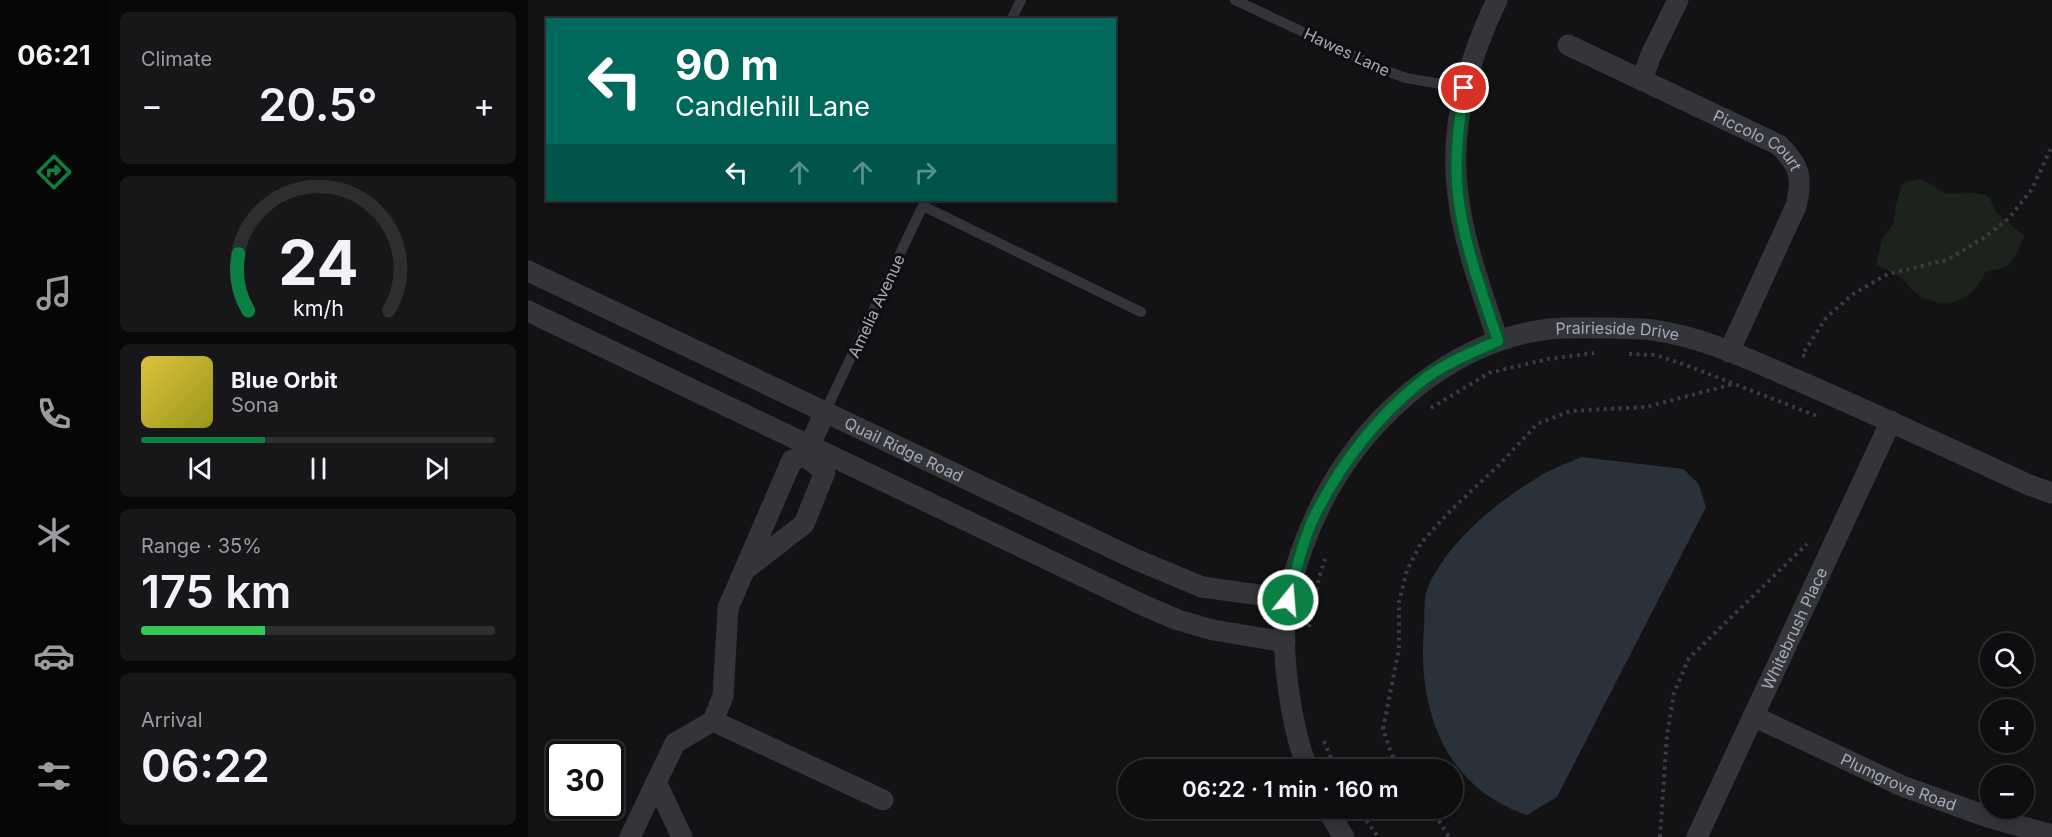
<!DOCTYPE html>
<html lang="en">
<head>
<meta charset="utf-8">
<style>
	:root { --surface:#0e0e10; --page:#171719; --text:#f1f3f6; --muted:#9b9c9f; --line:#2e2e30; --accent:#0b8043 }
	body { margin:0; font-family:Inter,sans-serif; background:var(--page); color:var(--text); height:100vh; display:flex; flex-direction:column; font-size:22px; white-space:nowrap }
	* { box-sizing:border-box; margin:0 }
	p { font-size:20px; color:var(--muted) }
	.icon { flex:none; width:33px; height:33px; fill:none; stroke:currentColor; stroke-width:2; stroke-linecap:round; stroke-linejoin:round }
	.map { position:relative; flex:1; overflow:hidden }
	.sheet { display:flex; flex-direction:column; gap:12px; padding:12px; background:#080809; width:420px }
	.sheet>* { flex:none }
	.top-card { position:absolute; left:18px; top:18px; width:570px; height:183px; border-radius:0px; box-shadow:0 3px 15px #0003,0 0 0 2px var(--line); background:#00695c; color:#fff; overflow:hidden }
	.controls { position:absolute; left:1452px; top:633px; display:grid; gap:12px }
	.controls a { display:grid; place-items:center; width:54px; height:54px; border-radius:50%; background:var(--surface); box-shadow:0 3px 15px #0003,0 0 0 2px var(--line); font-size:30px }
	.speed { position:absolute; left:18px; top:741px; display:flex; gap:12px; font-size:30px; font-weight:700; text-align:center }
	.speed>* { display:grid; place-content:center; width:78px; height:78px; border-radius:50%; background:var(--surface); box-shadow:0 3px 15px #0003,0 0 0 2px var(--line); line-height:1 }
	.speed .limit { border:3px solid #111; border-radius:9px; background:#fff; color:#111 }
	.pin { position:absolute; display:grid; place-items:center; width:51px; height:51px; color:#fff; margin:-26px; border:3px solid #fff; border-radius:50%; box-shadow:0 2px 6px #0007 }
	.me { position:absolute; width:66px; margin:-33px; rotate:17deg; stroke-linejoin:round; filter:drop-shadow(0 0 4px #0008) }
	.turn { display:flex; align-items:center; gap:21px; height:126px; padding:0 30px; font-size:27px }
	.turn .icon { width:78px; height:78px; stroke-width:2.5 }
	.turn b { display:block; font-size:42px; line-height:51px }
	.lanes { display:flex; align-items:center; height:57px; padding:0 30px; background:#0003; justify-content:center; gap:30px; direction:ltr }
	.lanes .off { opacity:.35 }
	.big { font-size:45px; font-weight:600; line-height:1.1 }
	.sheet .tile { flex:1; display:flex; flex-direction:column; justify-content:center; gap:9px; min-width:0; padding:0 21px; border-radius:9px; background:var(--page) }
	.sheet .dial { align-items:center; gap:0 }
	.dial svg { height:156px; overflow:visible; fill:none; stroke:var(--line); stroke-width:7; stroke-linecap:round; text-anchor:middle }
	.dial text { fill:var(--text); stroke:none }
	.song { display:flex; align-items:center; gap:18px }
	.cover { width:72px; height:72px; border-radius:9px; background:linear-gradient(135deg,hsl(50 70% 55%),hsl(60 70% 35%)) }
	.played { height:6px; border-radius:3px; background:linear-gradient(90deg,var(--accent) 35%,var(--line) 35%) }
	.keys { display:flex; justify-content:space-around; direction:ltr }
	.heat { display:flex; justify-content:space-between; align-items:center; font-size:33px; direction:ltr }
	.charge { height:9px; border-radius:4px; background:linear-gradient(90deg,#34c759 35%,var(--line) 0) }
	.trip { position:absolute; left:590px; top:759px; width:345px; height:60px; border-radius:30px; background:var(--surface); box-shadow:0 3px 15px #0003,0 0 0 2px var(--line); font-weight:600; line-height:60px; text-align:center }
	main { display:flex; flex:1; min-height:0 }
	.tabs { display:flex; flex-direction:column; width:108px; justify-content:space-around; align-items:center; background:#060606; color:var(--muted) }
	.tabs .icon { width:42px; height:42px }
	.tabs .selected { color:var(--accent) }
	.tabs b { font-size:27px; color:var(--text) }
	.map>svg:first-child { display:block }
</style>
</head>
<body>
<main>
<nav class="tabs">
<b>06:21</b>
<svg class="icon selected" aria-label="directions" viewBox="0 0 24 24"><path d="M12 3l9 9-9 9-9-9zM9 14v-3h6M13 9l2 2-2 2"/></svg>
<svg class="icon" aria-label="music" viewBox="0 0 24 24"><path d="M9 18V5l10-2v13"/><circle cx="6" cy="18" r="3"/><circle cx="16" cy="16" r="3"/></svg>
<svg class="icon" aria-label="phone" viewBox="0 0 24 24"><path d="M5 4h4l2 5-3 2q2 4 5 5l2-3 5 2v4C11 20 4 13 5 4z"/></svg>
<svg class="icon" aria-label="climate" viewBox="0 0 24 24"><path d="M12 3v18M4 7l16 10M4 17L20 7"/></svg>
<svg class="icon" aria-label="car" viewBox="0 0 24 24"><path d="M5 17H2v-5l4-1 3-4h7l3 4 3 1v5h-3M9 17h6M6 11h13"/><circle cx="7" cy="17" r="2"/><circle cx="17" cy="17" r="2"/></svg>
<svg class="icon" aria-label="filters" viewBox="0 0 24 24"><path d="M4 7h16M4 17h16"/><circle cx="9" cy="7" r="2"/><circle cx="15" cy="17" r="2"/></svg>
</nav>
<section class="sheet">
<div class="tile"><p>Climate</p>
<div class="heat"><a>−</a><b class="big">20.5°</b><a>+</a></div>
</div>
<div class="tile dial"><svg viewBox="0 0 100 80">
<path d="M14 69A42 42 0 1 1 86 69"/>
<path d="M14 69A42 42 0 0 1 9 40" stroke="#0b8043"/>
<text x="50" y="56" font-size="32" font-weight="700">24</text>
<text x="50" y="72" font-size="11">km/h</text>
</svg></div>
<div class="tile">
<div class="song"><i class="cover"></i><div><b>Blue Orbit</b><p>Sona</p></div></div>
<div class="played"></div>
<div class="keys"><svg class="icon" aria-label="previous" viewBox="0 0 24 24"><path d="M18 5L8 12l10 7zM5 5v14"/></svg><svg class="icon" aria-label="pause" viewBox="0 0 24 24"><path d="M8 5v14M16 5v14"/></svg><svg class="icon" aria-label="next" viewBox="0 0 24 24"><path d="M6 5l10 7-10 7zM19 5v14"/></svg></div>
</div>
<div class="tile"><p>Range · 35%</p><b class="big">175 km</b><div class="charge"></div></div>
<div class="tile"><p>Arrival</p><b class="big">06:22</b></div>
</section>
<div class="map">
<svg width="1524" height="837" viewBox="0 0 1524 837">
	<rect width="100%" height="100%" fill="#131315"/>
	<path fill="#1b231c" d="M1392 179 1419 194 1448 193 1458 195 1462 199 1468 212 1496 236C1486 259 1485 270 1458 271 1446 297 1426 310 1398 299 1388 296 1381 285 1373 278 1366 272 1356 269 1348 265L1354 239 1366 223 1368 205 1374 185 1381 181Z"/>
	<path fill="#29323a" d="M1053 457 1155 469 1170 483 1178 507 1029 797 999 815C916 787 889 709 896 628 897 616 895 598 900 587 921 540 969 502 1012 476 1025 468 1040 463 1053 457Z"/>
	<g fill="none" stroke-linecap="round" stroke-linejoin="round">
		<g stroke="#3a3c41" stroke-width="4" stroke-dasharray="3 4.5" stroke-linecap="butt">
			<path d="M1101 354 1127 355 1155 364 1289 416"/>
			<path d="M1277 356 1274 355 1298 318 1325 294 1360 274 1419 260 1457 237 1481 218 1504 189 1524 146"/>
			<path d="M903 408 961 373 1020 359 1066 353"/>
			<path d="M781 627 791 578 797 559"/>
			<path d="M796 741 808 770"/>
			<path d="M873 770 863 753 855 729 871 649V602L879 570 893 543 923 510 971 465 1009 424 1042 411 1118 407 1205 384"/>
			<path d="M830 808 850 837"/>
			<path d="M903 808 921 837"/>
			<path d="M1132 837 1139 735 1146 693 1161 658 1279 544"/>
		</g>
		<g stroke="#34353a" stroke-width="10">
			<path d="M707 0 856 70 878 78 936 88"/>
			<path d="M483 20 493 0"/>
			<path d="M395 206 613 312"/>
			<path d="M297 412 397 201"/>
		</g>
		<g stroke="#34353a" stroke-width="21">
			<path d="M969 0C940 60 921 128 930 195 936 245 955 294 970 341"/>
			<path id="s1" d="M1040 45 1251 145C1272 166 1275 177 1268 206L1201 352"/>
			<path d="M1114 80 1123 55 1150 0"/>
			<path id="s2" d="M0 271 609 560 674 587 760 599"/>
			<path d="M0 311 617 606 650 620 685 630 757 642"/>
			<path d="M218 569 276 524 297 472 277 456"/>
			<path id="s3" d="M1225 716 1374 786 1463 818 1524 835"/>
			<path d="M185 721 355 800"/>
			<path id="s4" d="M780 770C763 727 750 643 760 598 768 561 782 524 800 491 845 411 927 340 1021 329 1042 327 1065 328 1086 328 1098 329 1112 328 1124 330 1178 337 1229 363 1278 384 1353 417 1427 451 1501 485L1524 493"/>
			<path d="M128 782 154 837"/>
			<path d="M798 808 816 837"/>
			<path d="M102 837 147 743 185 721 195 696 200 608 264 460 277 456 297 412"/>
			<path id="s5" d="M1169 837 1363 421"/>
		</g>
	</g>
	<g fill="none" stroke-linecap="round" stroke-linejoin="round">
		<defs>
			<path id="route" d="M760 600C768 573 774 541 786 517 811 467 846 420 890 384 913 365 942 353 970 341 955 294 935 244 930 194 926 159 931 123 936 88"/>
		</defs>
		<use href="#route" stroke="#07532c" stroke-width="15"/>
		<use href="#route" stroke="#0b8043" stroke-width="10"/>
	</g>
	<g text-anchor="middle" stroke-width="6" stroke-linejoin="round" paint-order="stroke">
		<g font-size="16" fill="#a4aab6" stroke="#0e0e10">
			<text transform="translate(819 52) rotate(25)" y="6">Hawes Lane</text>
			<text dy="6" stroke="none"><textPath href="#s1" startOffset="213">Piccolo Court</textPath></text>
			<text transform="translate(348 306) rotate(-65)" y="6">Amelia Avenue</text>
			<text dy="6" stroke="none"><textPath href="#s4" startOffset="642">Prairieside Drive</textPath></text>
			<text dy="6" stroke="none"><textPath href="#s2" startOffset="416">Quail Ridge Road</textPath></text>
			<text dy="6" stroke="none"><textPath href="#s5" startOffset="230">Whitebrush Place</textPath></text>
			<text dy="6" stroke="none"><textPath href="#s3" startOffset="160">Plumgrove Road</textPath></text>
		</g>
	</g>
</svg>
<div class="controls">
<a><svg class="icon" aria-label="search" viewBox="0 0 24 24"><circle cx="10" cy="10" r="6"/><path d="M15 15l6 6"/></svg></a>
<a>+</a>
<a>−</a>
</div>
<div class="speed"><div class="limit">30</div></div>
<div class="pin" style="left:936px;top:88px;background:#d93025"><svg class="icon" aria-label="arrive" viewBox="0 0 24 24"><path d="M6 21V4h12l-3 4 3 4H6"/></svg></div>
<svg class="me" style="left:760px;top:600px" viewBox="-20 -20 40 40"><circle r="17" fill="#0b8043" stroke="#fff" stroke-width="3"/><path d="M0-11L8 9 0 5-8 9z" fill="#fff"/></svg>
<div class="trip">06:22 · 1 min · 160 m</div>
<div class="top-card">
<div class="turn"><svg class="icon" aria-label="left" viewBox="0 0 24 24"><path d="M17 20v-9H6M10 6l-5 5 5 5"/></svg><div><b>90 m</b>Candlehill Lane</div></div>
<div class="lanes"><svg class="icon" aria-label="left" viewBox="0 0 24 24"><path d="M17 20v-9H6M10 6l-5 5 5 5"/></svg><svg class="icon off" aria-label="ahead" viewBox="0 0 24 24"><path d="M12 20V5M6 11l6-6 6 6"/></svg><svg class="icon off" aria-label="ahead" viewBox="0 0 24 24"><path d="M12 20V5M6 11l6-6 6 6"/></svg><svg class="icon off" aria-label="right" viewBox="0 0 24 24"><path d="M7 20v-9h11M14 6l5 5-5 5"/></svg></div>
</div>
</div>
</main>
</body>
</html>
